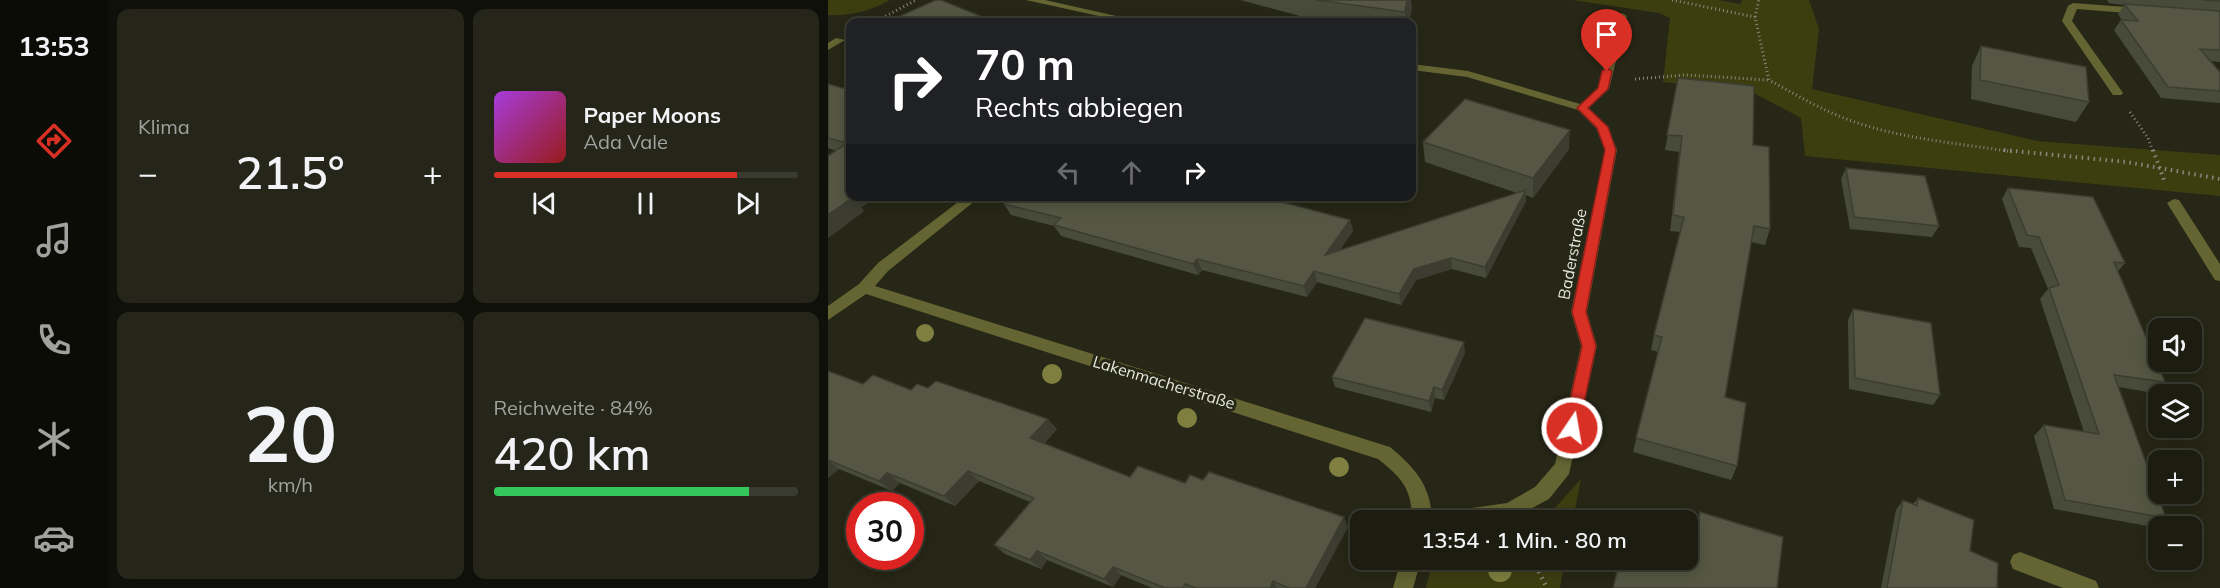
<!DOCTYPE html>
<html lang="de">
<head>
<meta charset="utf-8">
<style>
	:root { --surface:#1c1d10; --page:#252619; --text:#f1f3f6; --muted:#a0a29f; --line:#3a3b30; --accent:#d93025 }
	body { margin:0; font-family:Mulish,sans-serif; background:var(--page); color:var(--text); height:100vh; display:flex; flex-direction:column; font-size:22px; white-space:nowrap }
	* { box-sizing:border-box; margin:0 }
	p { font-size:20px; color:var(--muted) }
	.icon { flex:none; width:33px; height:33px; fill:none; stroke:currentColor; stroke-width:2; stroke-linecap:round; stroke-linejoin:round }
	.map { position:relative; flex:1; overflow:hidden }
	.side { display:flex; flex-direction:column; gap:9px; padding:9px; background:#0f1009; width:720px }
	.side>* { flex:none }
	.hud { position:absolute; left:18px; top:18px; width:570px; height:183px; border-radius:12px; box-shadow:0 3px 15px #0003,0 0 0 2px var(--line); background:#202124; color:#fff; overflow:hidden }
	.controls { position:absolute; left:1320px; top:318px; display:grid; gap:12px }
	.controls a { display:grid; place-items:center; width:54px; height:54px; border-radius:12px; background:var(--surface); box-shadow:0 3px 15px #0003,0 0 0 2px var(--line); font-size:30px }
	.speed { position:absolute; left:18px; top:492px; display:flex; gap:12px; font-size:30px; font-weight:700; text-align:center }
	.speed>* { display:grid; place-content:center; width:78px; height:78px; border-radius:50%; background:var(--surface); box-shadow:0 3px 15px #0003,0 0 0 2px var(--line); line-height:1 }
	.speed .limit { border:9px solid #d22; background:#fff; color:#111 }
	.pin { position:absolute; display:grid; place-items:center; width:51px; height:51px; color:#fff; margin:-62px -26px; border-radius:50% 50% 50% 0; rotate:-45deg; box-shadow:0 0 6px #0007 }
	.pin .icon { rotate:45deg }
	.me { position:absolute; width:66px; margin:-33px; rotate:12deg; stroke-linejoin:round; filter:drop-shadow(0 0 4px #0008) }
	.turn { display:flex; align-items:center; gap:21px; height:126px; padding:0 30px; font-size:27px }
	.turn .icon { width:78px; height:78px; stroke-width:2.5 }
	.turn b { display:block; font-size:42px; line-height:51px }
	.lanes { display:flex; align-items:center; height:57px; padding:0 30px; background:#0003; justify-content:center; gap:30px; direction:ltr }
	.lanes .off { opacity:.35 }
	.big { font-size:45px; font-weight:600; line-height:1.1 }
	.side .tile { flex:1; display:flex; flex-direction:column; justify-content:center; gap:9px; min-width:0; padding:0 21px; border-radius:12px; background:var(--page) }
	.side .dial { align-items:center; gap:0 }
	.dial b { font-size:78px; line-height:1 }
	.song { display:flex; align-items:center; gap:18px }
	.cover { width:72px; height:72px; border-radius:9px; background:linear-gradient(135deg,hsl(280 70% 55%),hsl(0 70% 35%)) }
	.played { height:6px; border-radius:3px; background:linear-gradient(90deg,var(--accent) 80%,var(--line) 80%) }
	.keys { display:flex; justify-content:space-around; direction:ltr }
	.heat { display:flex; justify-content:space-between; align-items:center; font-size:33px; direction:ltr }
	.charge { height:9px; border-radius:4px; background:linear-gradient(90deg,#34c759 84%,var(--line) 0) }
	.side .tiles { flex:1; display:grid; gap:9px; grid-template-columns:repeat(2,1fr) }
	.trip { position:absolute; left:522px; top:510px; width:348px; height:60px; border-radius:12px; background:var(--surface); box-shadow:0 3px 15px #0003,0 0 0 2px var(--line); font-weight:600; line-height:60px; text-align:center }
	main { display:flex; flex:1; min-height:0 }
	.menu { display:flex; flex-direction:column; width:108px; justify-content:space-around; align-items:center; background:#0b0c06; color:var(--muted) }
	.menu .icon { width:42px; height:42px }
	.menu .active { color:var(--accent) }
	.menu b { font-size:27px; color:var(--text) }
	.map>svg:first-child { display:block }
</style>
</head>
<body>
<main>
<nav class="menu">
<b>13:53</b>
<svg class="icon active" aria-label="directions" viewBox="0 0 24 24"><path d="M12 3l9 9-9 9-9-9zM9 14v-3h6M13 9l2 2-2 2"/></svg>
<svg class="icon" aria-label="music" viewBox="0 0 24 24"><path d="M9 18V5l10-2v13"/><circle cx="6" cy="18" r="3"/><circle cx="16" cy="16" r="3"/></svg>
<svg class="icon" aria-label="phone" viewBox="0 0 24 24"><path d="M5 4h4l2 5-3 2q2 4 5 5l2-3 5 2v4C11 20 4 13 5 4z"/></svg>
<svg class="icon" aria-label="climate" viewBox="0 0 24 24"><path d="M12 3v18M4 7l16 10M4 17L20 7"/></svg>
<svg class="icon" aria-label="car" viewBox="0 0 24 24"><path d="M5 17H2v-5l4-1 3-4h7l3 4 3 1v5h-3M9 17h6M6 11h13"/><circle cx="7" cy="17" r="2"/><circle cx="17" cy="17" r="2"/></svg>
</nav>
<section class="side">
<div class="tiles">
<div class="tile"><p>Klima</p>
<div class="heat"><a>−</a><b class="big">21.5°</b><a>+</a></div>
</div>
<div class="tile">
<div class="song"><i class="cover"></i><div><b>Paper Moons</b><p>Ada Vale</p></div></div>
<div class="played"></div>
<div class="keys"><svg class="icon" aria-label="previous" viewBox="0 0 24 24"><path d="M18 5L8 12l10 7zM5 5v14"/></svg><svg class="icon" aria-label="pause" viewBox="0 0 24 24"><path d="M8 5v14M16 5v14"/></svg><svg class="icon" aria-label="next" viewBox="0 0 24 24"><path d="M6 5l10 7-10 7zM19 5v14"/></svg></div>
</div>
<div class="tile dial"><b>20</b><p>km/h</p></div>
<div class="tile"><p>Reichweite · 84%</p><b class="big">420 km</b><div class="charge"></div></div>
</div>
</section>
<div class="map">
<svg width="1392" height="588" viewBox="0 0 1392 588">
	<rect width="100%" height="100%" fill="#262716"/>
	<g fill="#3d3e10">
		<path d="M0 0H62C43 11 22 16 0 15Z"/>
		<path d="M744 0H890L912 4 914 0H981L991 29 984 89 1209 141 1392 155V196L977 156 973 118 922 91 835 82 842 18 831 13Z"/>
		<path d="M753 479 745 520H716Z"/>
		<path d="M610 560H737L732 588H598L602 571Z"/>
	</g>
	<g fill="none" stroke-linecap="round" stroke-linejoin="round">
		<g stroke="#88897b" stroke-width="3" stroke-dasharray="1 3" stroke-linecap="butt">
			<path d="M844 0 927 17 941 80C972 97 1002 115 1036 125 1084 140 1136 144 1185 152"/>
			<path d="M927 17 931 0"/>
			<path d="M47 22 88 0"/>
			<path d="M807 79 857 75 941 80"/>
			<path d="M1302 112 1320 138 1325 152"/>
		</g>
		<g stroke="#88897b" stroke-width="4" stroke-dasharray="1.5 4.5" stroke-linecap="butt">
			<path d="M1176 150 1299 162 1392 179"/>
			<path d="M1325 150 1336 180"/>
		</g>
		<path stroke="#88897b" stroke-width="4.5" stroke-dasharray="1.5 5" stroke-linecap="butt" d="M705 560 719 588"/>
		<g fill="#646533" fill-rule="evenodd">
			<path d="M198 0H217L315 22H298Z"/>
			<path d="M1245 3 1311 8 1316 11 1311 14 1249 9 1244 21 1295 93 1293 95H1285L1234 21 1240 6Z"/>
			<path d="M794 13 799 16 781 89 761 108 780 127 789 150 759 312 769 346 741 474 721 499 682 520H584C584 489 574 478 550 459L38 294 0 320V306L31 284 50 263 138 196H153L60 271 47 286 562 447C583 464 599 481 603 508L637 509 679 503 707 487 727 464 753 346 743 312 777 150 768 128 750 110 639 77 584 70V64L640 71 752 104 770 88 789 16Z"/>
			<path d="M8 38 17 40 0 50V43Z"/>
			<path d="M1346 199 1351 200 1392 264V281L1387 280 1339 203Z"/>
			<path d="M1192 552 1268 581 1271 588H1235L1185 569 1182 562 1185 555Z"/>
			<path d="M573 560H593L585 588H565Z"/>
		</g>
	</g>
	<g fill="#7f803f">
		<circle cx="97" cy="333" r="9"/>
		<circle cx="224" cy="374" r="10"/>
		<circle cx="359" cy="418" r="10"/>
		<circle cx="511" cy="467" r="10"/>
		<circle cx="672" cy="570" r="12"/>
	</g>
	<g fill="#494b3a">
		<path d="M412 0H579L584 7 581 22H518L472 16Z"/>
		<path d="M1279 0H1392V62L1382 61 1392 72V103L1333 98 1286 30 1293 20H1294L1290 14 1296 5 1281 3Z"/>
		<path d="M1153 46 1261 102 1248 122 1143 99 1144 66Z"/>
		<path d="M850 78 925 145 942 229 937 245 923 242 897 397 909 466 903 480 805 452 830 352 823 350 826 335 852 232 842 231 851 152 837 150Z"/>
		<path d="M0 84 22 90 33 208 36 211 0 238 8 151 0 148Z"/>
		<path d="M595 142 741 149 705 198 698 195V201L658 278 624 269 588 280 573 305 489 282 479 297 374 270 370 275 233 236 226 226 183 215 176 204 522 220 525 231 511 251 689 193 597 162Z"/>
		<path d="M1018 168 1111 226 1104 237 1022 229 1013 179Z"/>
		<path d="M1180 188 1297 263 1290 271 1337 382 1325 393 1291 387 1338 518 1325 527 1226 509 1206 436 1216 425 1256 432 1212 299 1220 289 1203 248 1191 247 1174 199Z"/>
		<path d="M1025 309 1112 395 1105 405 1021 389 1020 320Z"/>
		<path d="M637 353 616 400 607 398 603 412 507 387 504 377Z"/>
		<path d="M0 371 35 384 83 390 229 429 216 444 302 477 357 483 375 480 520 527 487 588H324L293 575 285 587 219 560 213 569 177 554 166 545 202 502 151 481 127 506 72 483 64 491 11 469 0 478Z"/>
		<path d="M1090 498 1142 551 1169 588H1053L1068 510 1075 500 1085 504Z"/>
		<path d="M872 512 949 588 867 530 868 522Z"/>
	</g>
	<g fill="#3c3d30">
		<path d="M579 0H583L584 7 581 22H578L577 12Z"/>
		<path d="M742 130 741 149 705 198V178Z"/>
		<path d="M698 190V201L658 278 657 267Z"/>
		<path d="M22 194V196H50L33 208 36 211 0 238V215Z"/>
		<path d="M522 220 525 231 500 266 497 255Z"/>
		<path d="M623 258 624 269 588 280 573 305 571 294 586 269Z"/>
		<path d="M369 259 374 270 370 275 365 264Z"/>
		<path d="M486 271 489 282 479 297 476 286Z"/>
		<path d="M636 342 637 353 616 400 614 390Z"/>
		<path d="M606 387 607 398 603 412 601 401Z"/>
		<path d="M220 419 229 429 211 448 202 438Z"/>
		<path d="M0 460 11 469 0 478Z"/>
		<path d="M140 471 151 481 127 506 116 496Z"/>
		<path d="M59 473 72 483 64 491 51 481Z"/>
		<path d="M516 517 520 527 487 588H478Z"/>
		<path d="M209 551 219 560 213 569 202 560Z"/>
		<path d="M285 567 293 575 285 587 276 579Z"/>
		<path d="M445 581 449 588H442Z"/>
	</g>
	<g fill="#555744" stroke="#3c3d30" stroke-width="1.5">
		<path d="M108 0H113L167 22H65L61 21Z"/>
		<path d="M488 0H579L577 12Z"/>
		<path d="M1374 0H1392V1Z"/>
		<path d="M1296 4 1392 11V50L1372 49 1392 72V91L1340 87 1293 20 1310 21Z"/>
		<path d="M176 18 186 22H167Z"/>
		<path d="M1153 46 1258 67 1261 102 1152 80Z"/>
		<path d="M850 78 926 86 925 145 941 147 942 229 926 226 897 397 918 403 909 466 808 438 834 337 826 335 856 217 845 215 854 136 839 135Z"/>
		<path d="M0 84 22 90V194L19 196 24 198 0 215V156L19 143 0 138Z"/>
		<path d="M637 99 742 130 705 178 595 142Z"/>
		<path d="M1018 168 1097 176 1111 226 1026 217Z"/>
		<path d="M1180 188 1265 197 1297 263 1286 262 1337 382 1286 375 1338 518 1237 500 1216 425 1271 434 1221 288 1231 285 1211 237 1199 235Z"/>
		<path d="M698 190 657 267 623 258 586 269 571 294 486 271 476 286 369 259 365 264 226 225 233 218 176 204 185 196H431L522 220 497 255Z"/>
		<path d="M1025 309 1103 323 1112 395 1027 378Z"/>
		<path d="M537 318 636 342 614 390 606 387 601 401 504 377Z"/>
		<path d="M0 371 35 384 45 375 83 390 89 384 100 388 108 381 220 419 202 438 302 477 310 466 357 483 362 475 375 480 381 472 516 517 478 588H461L445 581 442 588H368L357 584 355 588H337L285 567 276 579 209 551 202 560 166 545 206 498 140 471 116 496 59 473 51 481 0 460Z"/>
		<path d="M1090 498 1146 520 1142 551 1170 563 1169 588H1059L1075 500 1089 506Z"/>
		<path d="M805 511 836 520H803Z"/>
		<path d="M872 512 955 537 949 588H785L792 560H860V528L868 530Z"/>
	</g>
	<path fill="#d93025" stroke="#8d1f18" stroke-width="1.5" d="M779 68 784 71 780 89 760 108 780 127 788 150 758 312 768 346 751 428 749 432H738L736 428 754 346 744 312 777 150 769 128 749 108 770 88 774 71Z"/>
	<g text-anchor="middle" stroke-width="6" stroke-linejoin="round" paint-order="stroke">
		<g font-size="16" fill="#e7e8dd" stroke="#262716">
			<text transform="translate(744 254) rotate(-79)" y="6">Baderstraße</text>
			<text transform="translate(336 382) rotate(17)" y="6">Lakenmacherstraße</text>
		</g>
	</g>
</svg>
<div class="controls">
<a><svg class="icon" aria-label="sound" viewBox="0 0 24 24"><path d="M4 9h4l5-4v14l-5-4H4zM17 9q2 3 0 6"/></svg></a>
<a><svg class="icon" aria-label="layers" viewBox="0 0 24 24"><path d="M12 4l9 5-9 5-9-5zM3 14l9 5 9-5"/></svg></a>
<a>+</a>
<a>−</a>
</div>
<div class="speed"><div class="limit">30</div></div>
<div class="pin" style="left:779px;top:71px;background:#d93025"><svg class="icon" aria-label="arrive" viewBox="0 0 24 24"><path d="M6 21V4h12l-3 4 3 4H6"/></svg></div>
<svg class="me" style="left:744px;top:428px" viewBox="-20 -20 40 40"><circle r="17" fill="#d93025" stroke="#fff" stroke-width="3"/><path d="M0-11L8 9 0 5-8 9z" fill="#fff"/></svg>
<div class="trip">13:54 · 1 Min. · 80 m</div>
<div class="hud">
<div class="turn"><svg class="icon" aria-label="right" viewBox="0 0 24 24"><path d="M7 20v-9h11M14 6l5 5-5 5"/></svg><div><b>70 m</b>Rechts abbiegen</div></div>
<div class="lanes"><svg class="icon off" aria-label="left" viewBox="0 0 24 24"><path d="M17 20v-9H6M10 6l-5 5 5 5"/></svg><svg class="icon off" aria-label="ahead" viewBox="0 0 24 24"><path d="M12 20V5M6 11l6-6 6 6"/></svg><svg class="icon" aria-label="right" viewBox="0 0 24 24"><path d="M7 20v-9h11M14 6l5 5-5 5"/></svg></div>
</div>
</div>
</main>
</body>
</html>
